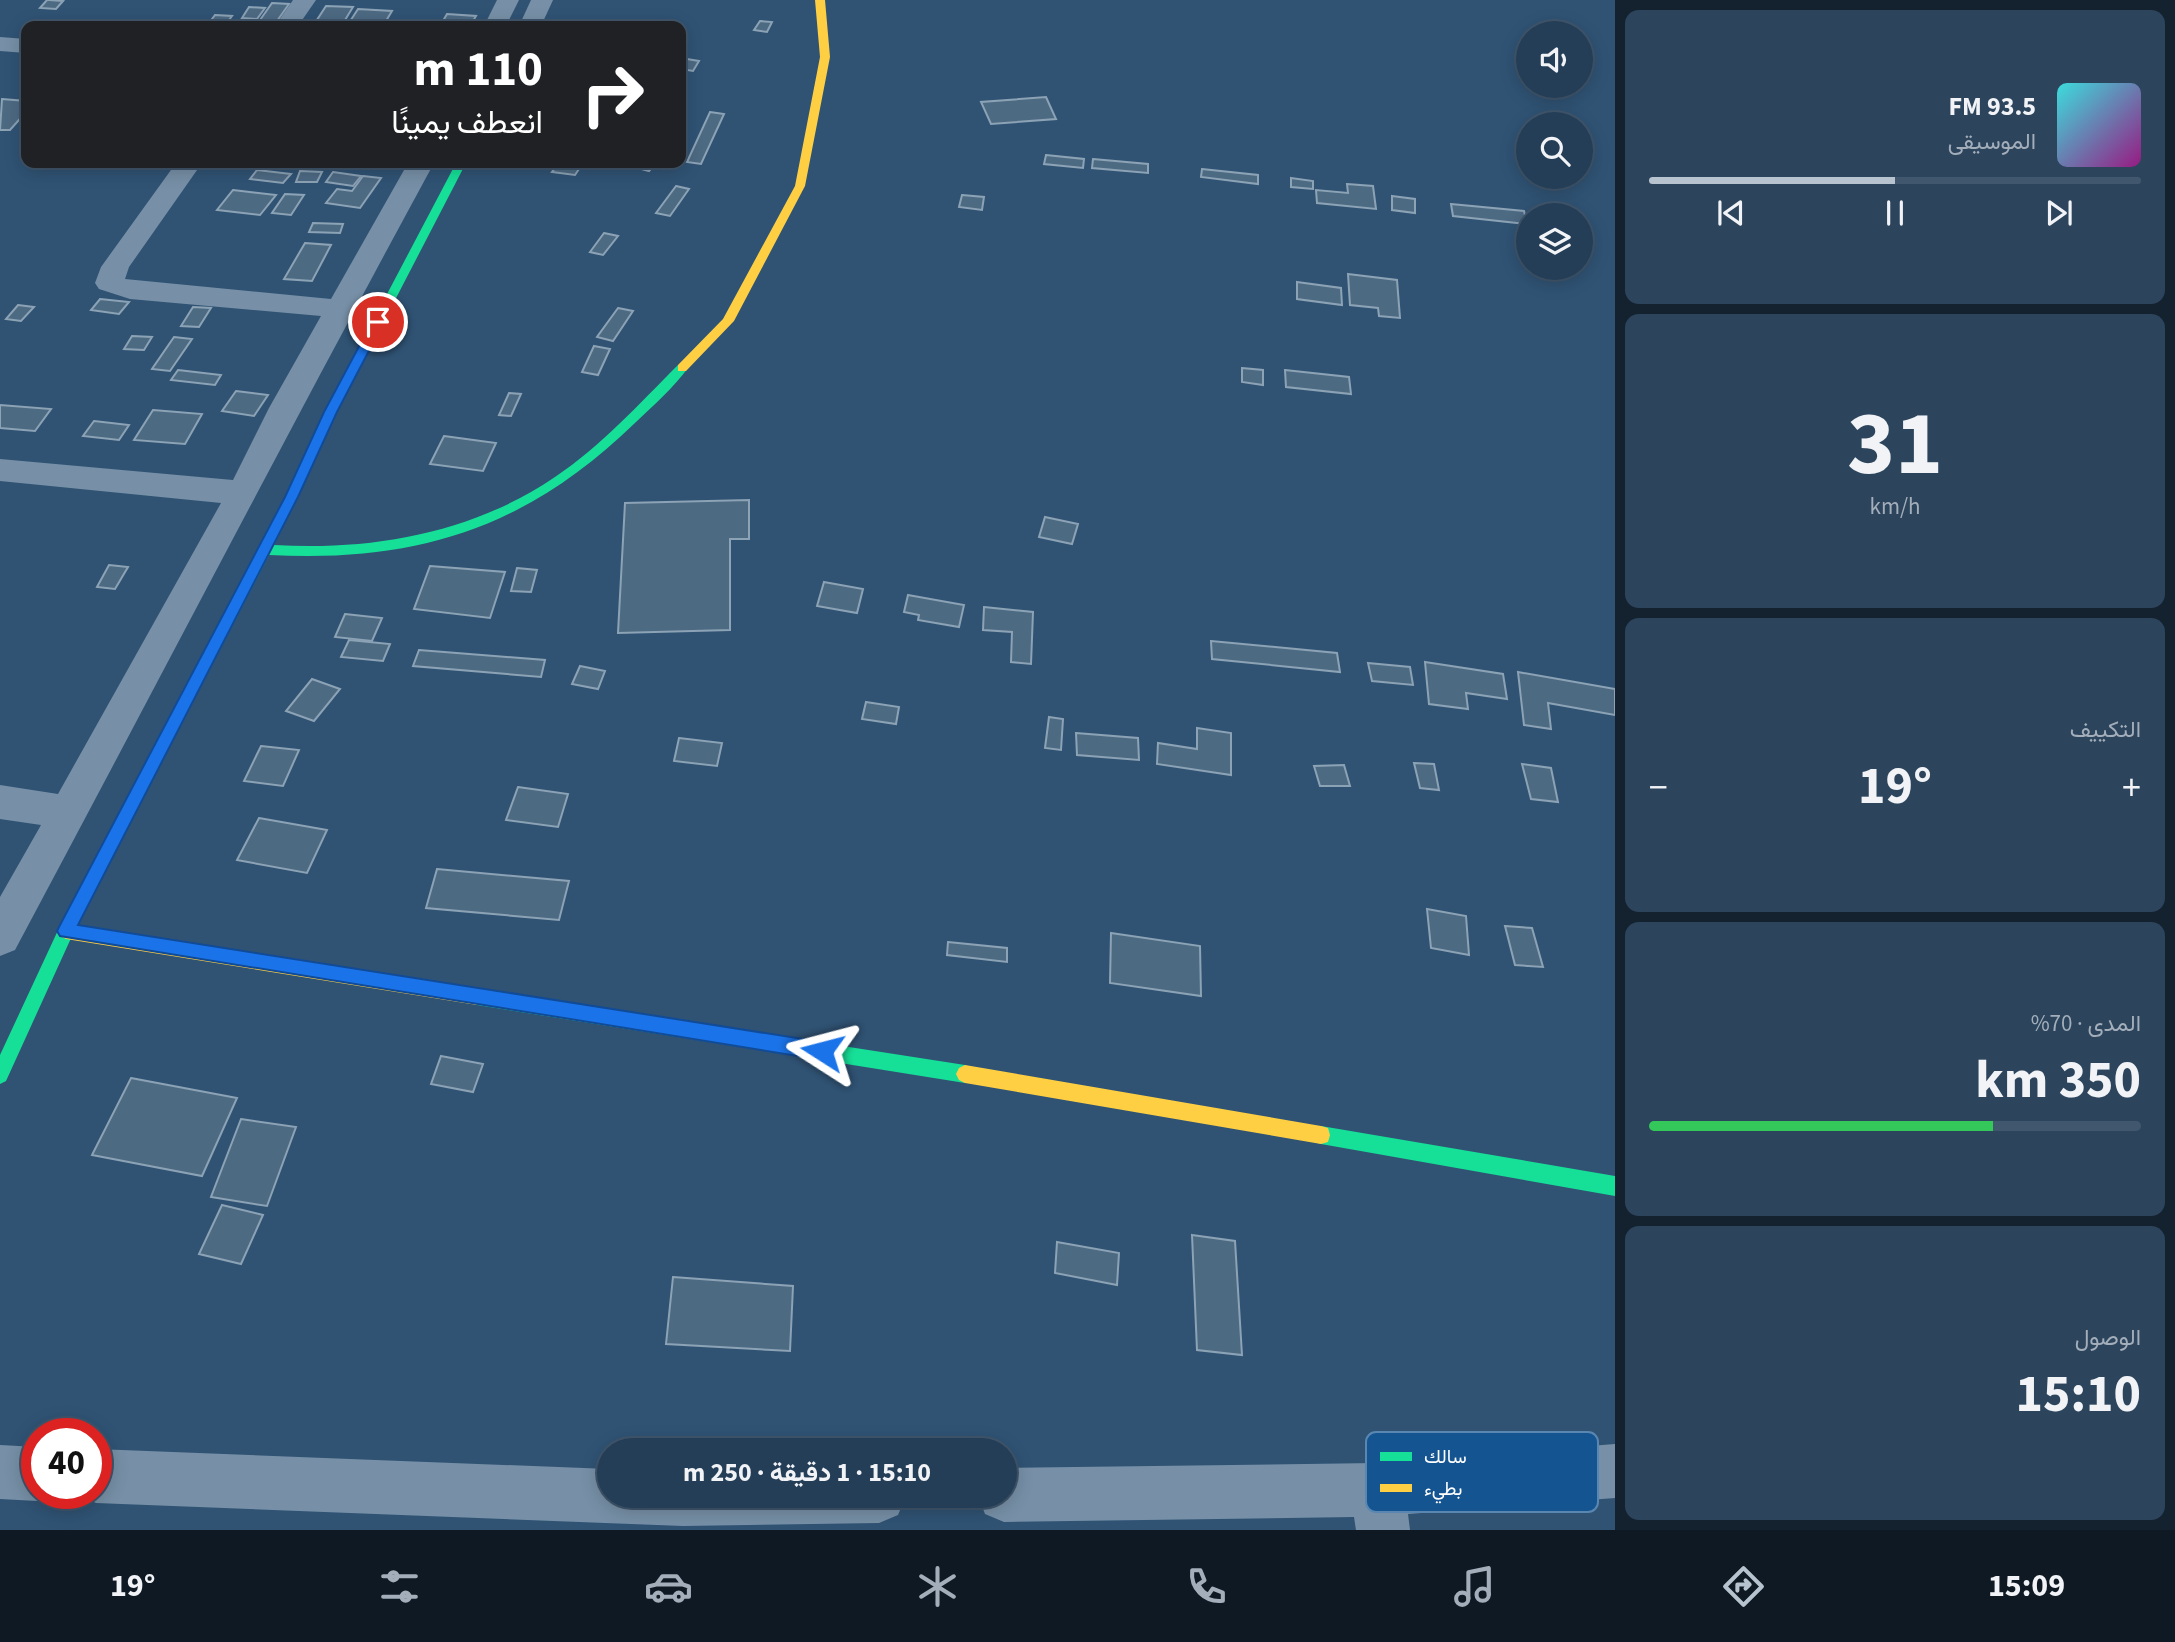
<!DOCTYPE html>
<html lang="ar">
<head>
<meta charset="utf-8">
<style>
	:root { --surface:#243e57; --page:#2c455d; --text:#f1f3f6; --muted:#a3aeba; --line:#41576d; --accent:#b7c3ce }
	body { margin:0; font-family:"Source Sans 3",Vazirmatn,sans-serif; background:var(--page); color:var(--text); direction:rtl; height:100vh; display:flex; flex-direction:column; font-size:26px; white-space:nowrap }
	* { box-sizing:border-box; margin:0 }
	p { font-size:23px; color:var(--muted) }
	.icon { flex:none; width:38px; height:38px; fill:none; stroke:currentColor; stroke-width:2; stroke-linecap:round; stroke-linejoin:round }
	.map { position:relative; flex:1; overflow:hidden; direction:ltr }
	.details { display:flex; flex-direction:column; gap:10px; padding:10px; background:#142230; width:560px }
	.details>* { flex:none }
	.hud { position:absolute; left:21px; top:21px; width:665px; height:147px; border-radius:14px; box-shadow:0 4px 18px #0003,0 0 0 2px var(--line); direction:rtl; background:#202124; color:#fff; overflow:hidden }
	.fabs { position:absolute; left:1516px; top:21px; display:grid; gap:14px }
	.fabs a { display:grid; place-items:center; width:77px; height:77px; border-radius:50%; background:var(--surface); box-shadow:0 4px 18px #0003,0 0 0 2px var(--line); font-size:35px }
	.speed { position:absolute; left:21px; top:1418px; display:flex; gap:14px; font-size:35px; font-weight:700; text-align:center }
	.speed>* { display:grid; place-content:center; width:91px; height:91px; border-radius:50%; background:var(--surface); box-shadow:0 4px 18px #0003,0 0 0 2px var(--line); line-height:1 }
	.speed .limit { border:10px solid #d22; background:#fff; color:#111 }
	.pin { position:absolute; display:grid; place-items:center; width:60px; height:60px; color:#fff; margin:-30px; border:4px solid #fff; border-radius:50%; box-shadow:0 2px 7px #0007 }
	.me { position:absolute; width:77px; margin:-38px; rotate:279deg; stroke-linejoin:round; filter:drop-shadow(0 0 5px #0008) }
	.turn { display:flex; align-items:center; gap:24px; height:147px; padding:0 28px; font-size:32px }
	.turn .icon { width:91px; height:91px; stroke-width:2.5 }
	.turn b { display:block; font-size:49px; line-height:60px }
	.big { font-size:52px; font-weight:700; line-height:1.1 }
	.details .card { flex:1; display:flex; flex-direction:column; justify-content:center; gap:10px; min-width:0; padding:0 24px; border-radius:14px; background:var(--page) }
	.details .dial { align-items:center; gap:0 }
	.dial b { font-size:91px; line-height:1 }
	.song { display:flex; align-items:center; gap:21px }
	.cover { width:84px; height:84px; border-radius:10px; background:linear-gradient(135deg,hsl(180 70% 55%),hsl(310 70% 35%)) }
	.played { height:7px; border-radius:4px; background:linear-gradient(90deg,var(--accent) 50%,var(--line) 50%) }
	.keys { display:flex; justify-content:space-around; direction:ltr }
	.heat { display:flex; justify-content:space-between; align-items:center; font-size:38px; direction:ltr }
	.charge { height:10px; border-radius:5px; background:linear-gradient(90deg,#34c759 70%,var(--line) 0) }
	.trip { position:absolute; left:597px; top:1438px; width:420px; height:70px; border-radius:35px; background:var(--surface); box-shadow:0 4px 18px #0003,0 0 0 2px var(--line); font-weight:700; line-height:70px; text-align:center; direction:rtl }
	.menu { display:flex; height:112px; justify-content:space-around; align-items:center; background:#0e1923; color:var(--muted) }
	.menu .icon { width:49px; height:49px }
	.menu .selected { color:var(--accent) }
	.menu b { font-size:32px; color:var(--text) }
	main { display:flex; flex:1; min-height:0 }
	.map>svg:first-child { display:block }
</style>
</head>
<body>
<main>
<section class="details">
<div class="card">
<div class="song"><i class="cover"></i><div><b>93.5 FM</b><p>الموسيقى</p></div></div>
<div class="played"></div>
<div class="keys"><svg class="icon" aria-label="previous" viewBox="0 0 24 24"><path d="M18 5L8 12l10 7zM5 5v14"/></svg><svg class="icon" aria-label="pause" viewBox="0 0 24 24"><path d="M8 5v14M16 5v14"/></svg><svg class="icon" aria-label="next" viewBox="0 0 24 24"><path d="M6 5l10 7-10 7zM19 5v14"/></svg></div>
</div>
<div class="card dial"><b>31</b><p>km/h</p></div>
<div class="card"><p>التكييف</p>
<div class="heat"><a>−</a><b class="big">19°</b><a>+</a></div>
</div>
<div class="card"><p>المدى · 70%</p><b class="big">350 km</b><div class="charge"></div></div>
<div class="card"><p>الوصول</p><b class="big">15:10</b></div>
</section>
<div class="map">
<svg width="1615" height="1530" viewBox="0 0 1615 1530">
	<rect width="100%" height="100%" fill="#305374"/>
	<g fill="#4d6a83" stroke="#8ca2b5" stroke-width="2">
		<path d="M47 0H49L63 1 56 9 40 8Z"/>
		<path d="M272 3 289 4 277 21 260 20Z"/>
		<path d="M326 6 353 7 342 25 315 23Z"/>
		<path d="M249 7 265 8 257 19 242 18Z"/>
		<path d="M358 9 392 11 383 26H347Z"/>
		<path d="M447 14 476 16 470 26H440Z"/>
		<path d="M215 15 232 16 226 24 209 23Z"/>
		<path d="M760 21 772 22 767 32 754 30Z"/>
		<path d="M681 58 699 61 693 71 681 69Z"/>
		<path d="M1046 97 1056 119 991 124 981 102Z"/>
		<path d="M2 99 26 101V112L10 130H0Z"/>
		<path d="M710 112 724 114 701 164 687 162Z"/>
		<path d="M1046 155 1084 159 1083 168 1044 164Z"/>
		<path d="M1093 159 1148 164V173L1092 168Z"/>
		<path d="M288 163H346L343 167Z"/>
		<path d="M559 163H583L575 175 552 172Z"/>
		<path d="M620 163H656L649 171Z"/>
		<path d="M1202 169 1258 175V184L1201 177Z"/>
		<path d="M257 170 291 174 283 183 250 179Z"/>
		<path d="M300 171 322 172 317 182H296Z"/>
		<path d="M333 172 361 176 353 186 326 182Z"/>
		<path d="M363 176 381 178 360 208 326 203 337 189 352 191Z"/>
		<path d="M1291 178 1313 181V189L1291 187Z"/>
		<path d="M1347 184 1373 186 1376 209 1317 203 1316 190 1348 193Z"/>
		<path d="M676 186 689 189 670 216 656 213Z"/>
		<path d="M233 190 276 195 260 215 217 210Z"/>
		<path d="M285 194 304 195 291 215 272 213Z"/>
		<path d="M962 195 984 197 982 210 959 207Z"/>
		<path d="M1392 196 1415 199V213L1392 210Z"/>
		<path d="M1451 204 1524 211 1527 224 1453 216Z"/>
		<path d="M313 223 343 224 340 233 309 232Z"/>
		<path d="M604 233 618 236 603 255 590 252Z"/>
		<path d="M305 243 331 245 312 281 284 279Z"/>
		<path d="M1348 274 1397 280 1400 318 1379 316 1378 308 1350 305Z"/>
		<path d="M1297 282 1341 288 1342 305 1297 299Z"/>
		<path d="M100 299 129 302 119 314 91 310Z"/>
		<path d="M18 305 34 307 21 321 6 319Z"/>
		<path d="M193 307 211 308 199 327 181 326Z"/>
		<path d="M618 308 633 311 613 341 597 337Z"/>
		<path d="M132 336 152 337 144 350 124 349Z"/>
		<path d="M174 337 192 339 170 371 152 369Z"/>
		<path d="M594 346 610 349 598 375 582 372Z"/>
		<path d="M1242 368 1263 370V385L1242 382Z"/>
		<path d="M178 370 221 375 215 385 171 380Z"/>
		<path d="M1285 370 1349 377 1351 394 1286 387Z"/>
		<path d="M236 391 268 395 254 416 222 411Z"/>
		<path d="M509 393 521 394 511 416 499 415Z"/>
		<path d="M0 405 51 409 35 431 0 428Z"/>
		<path d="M153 410 202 414 185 444 134 440Z"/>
		<path d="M94 421 129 425 119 440 83 436Z"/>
		<path d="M444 436 496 443 483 471 430 464Z"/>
		<path d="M749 500V539H730V630L618 633 625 503Z"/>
		<path d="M1045 517 1078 524 1072 544 1039 537Z"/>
		<path d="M109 565 128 567 115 589 97 587Z"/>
		<path d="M430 566 505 572 490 618 414 609Z"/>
		<path d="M517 568 537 570 531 592 511 591Z"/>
		<path d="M824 582 863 589 857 613 817 606Z"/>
		<path d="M908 595 964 605 959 627 918 620 919 615 904 612Z"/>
		<path d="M984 607 1033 612 1031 664 1011 662 1012 632 983 630Z"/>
		<path d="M345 614 382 618 372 641 335 637Z"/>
		<path d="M349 640 390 644 383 661 341 657Z"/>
		<path d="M1211 641 1337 653 1340 672 1212 659Z"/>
		<path d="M419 650 545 660 541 677 413 666Z"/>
		<path d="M1425 662 1503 674 1507 699 1466 693 1468 709 1429 704Z"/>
		<path d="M1368 663 1410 667 1413 685 1372 681Z"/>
		<path d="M580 666 605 671 598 689 572 684Z"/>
		<path d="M1518 672 1615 689V715L1548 703 1551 729 1524 725Z"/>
		<path d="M312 679 340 689 314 721 286 711Z"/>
		<path d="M866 702 899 707 896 724 862 719Z"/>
		<path d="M1049 717 1063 719 1061 750 1045 748Z"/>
		<path d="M1197 728 1231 733V775L1157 764 1158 743 1197 749Z"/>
		<path d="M1076 733 1138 738 1139 760 1077 755Z"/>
		<path d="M679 738 722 743 717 766 674 761Z"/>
		<path d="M261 746 299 750 283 786 244 781Z"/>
		<path d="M1414 763 1434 764 1439 790 1420 788Z"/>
		<path d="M1522 764 1551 768 1558 802 1531 799Z"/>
		<path d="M1344 765 1350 786H1320L1314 766Z"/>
		<path d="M518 787 568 794 558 827 506 820Z"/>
		<path d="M259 818 327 830 307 873 237 860Z"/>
		<path d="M437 869 569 881 559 920 426 908Z"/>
		<path d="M1427 909 1466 916 1469 955 1431 948Z"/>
		<path d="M1505 926 1532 928 1543 967 1515 965Z"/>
		<path d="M1111 933 1200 946 1201 996 1110 983Z"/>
		<path d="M948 942 1007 948V962L947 955Z"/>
		<path d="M441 1056 483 1064 473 1092 431 1084Z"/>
		<path d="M131 1078 237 1098 202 1176 92 1155Z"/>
		<path d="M241 1119 296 1127 267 1206 211 1197Z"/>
		<path d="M222 1205 263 1215 241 1264 199 1254Z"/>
		<path d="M1192 1235 1235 1241 1242 1355 1197 1350Z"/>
		<path d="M1057 1242 1119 1253 1117 1285 1055 1273Z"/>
		<path d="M673 1277 793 1286 790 1351 666 1344Z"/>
	</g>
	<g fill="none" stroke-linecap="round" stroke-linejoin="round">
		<g fill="#7790a7" fill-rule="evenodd">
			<path d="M293 0H316L298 26H275Z"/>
			<path d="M497 0H519L506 26H484Z"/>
			<path d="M531 0H553L541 26H519Z"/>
			<path d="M0 37 26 39V53L0 51Z"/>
			<path d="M176 163H202L129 267 125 279 331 299 408 163H434C292 424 155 688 15 950L0 956V897L41 825 0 819V785L58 794 221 503 0 481V459L233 480 269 408 321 316 130 299 99 289 95 283 101 267Z"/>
			<path d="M1615 1444V1498L1408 1514 1410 1530H1356L1354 1517 1004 1522 985 1514 978 1496H1004V1468L1377 1463Z"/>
			<path d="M0 1445 37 1447V1493H56L37 1501 0 1499Z"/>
			<path d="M96 1449 609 1469V1496H906L898 1515 879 1523 683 1526 96 1503 76 1493H96Z"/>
		</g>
		<g fill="#16e098" fill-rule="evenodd">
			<path d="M456 163H466L337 412 274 545C372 551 473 533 555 477 601 446 639 404 678 365L682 364 688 368C674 387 654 405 636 422 528 527 419 563 269 555L72 936 6 1081 0 1084V1055L60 926 285 497 325 412Z"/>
			<path d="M477 989 965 1065 971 1068 974 1074 971 1080 965 1083 477 1005 471 1003 468 997 471 991Z"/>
			<path d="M1321 1126 1615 1176V1196L1321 1144 1314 1142 1312 1135 1314 1128Z"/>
		</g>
		<g fill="#ffcf43" fill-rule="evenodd">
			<path d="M815 0H825L830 57 805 186 734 321 686 371H678V365L723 319 795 186 820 57Z"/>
			<path d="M66 923 477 989 483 991 486 997 483 1003 477 1005 66 939 60 936 57 931 60 926Z"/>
			<path d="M965 1065 1321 1126 1328 1128 1330 1135 1328 1142 1321 1144 965 1083 959 1080 956 1074 959 1068Z"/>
		</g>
	</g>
	<path fill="#1a73e8" stroke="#114b97" stroke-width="2" d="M378 318 384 322 337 412 298 497 78 925 822 1042 829 1045 832 1051 829 1057 822 1060 60 936 57 931 60 925 285 497 324 412 372 322Z"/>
	<rect x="1366" y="1432" width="232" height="80" rx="10" fill="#135491" stroke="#5a87b2" stroke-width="2"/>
	<rect x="1380" y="1452" width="32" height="9" fill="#16e098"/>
	<rect x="1380" y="1484" width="32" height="8" fill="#ffcf43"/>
	<g font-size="19" fill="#fff">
		<text x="1424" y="1463">سالك</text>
		<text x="1424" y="1495">بطيء</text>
	</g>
</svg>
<div class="fabs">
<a><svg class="icon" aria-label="sound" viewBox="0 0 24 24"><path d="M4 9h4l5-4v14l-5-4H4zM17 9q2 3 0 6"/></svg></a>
<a><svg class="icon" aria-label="search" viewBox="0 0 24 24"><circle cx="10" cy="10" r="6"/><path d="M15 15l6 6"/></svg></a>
<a><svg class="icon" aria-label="layers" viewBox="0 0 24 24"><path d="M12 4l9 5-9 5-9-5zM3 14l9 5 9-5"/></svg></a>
</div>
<div class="speed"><div class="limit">40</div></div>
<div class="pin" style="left:378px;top:322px;background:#d93025"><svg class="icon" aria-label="arrive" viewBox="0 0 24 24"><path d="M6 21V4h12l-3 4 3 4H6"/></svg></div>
<svg class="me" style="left:822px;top:1051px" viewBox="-20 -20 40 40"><path d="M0-17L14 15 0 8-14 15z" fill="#1a73e8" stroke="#fff" stroke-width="4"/></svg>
<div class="trip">15:10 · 1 دقيقة · 250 m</div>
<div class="hud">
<div class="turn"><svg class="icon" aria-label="right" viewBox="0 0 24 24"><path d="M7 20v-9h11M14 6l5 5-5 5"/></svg><div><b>110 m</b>انعطف يمينًا</div></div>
</div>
</div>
</main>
<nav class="menu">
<b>15:09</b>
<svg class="icon selected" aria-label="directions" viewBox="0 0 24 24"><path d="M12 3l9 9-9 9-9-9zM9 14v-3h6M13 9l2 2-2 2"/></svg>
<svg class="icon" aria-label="music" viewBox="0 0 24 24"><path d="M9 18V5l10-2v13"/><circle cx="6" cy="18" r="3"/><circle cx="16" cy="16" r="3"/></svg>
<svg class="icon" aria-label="phone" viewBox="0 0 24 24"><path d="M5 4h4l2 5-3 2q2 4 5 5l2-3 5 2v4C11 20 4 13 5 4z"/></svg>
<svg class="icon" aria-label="climate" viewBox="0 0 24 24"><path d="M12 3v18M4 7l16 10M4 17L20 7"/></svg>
<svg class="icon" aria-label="car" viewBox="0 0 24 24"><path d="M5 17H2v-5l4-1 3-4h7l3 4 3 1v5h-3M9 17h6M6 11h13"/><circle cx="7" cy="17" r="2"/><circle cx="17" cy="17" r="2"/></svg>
<svg class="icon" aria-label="filters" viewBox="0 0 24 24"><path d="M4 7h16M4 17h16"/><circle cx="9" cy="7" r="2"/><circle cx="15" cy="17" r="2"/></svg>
<b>19°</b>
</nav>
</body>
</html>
